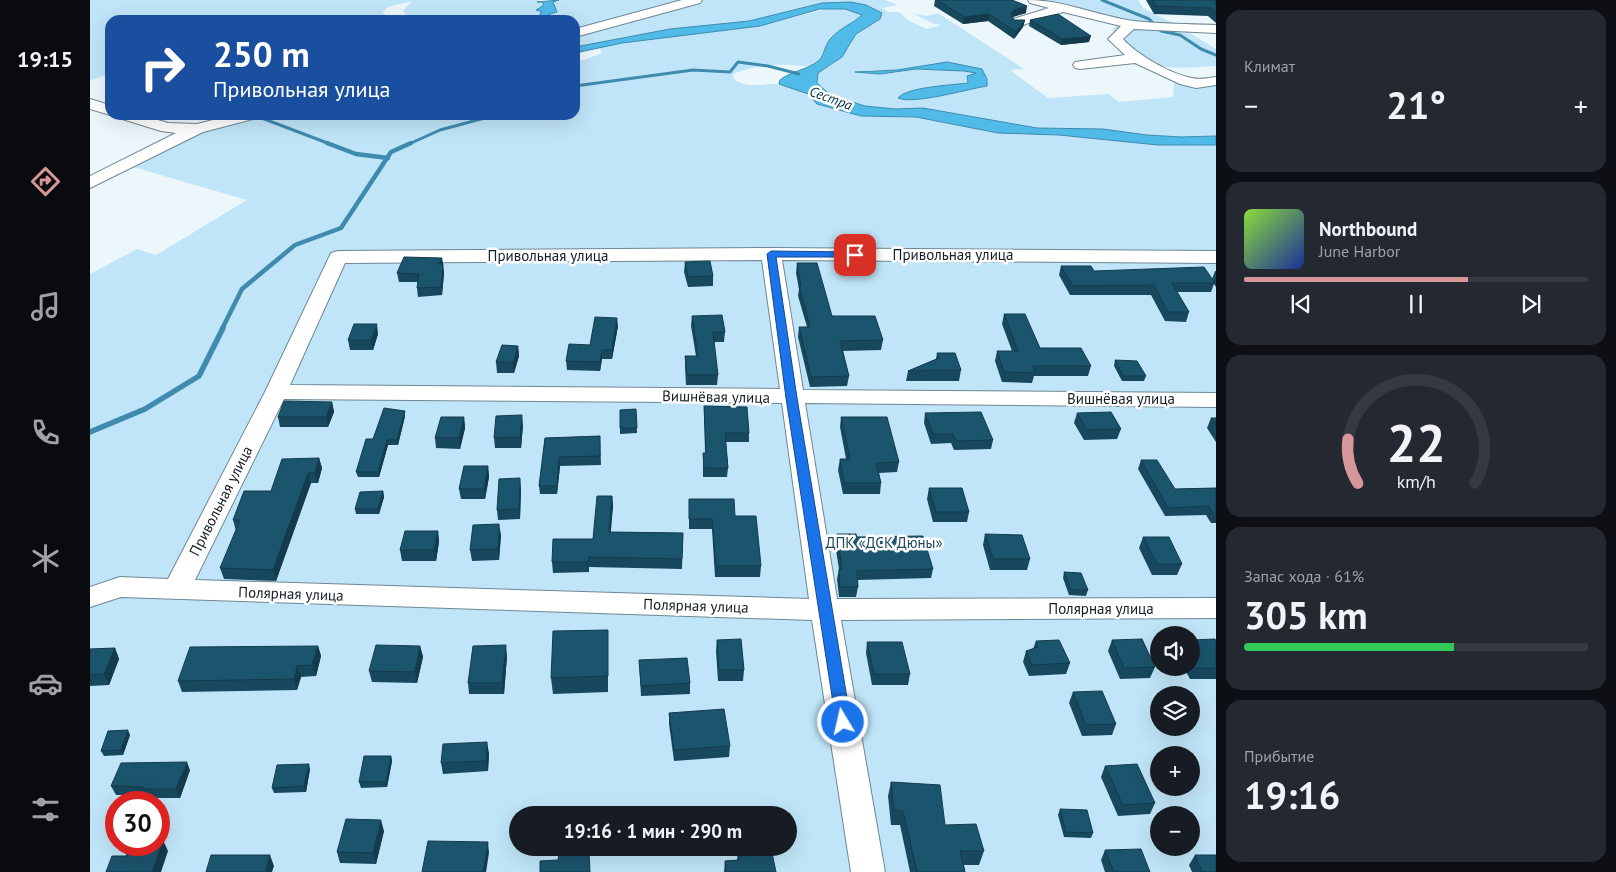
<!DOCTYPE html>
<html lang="ru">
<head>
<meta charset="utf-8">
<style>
	:root { --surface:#171b24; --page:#242831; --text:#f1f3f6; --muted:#9ea1a6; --line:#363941; --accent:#d6969a }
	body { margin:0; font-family:"PT Sans",sans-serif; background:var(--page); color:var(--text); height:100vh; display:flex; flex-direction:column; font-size:19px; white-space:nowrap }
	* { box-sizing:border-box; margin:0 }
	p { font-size:16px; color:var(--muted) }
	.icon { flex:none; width:28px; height:28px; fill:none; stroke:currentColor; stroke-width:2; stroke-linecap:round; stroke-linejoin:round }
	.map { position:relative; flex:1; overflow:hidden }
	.side { display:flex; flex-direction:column; gap:10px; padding:10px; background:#0d0f14; width:400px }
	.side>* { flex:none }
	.banner { position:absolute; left:15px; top:15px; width:475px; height:105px; border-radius:15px; box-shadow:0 5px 20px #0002; background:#1a4fa0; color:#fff; overflow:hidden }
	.fabs { position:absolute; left:1060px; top:626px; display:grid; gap:10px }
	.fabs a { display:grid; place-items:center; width:50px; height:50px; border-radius:50%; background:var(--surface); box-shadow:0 5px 20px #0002; font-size:25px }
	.speed { position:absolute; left:15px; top:791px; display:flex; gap:10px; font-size:25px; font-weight:700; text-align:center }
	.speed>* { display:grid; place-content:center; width:65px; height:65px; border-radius:50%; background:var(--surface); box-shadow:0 5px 20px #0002; line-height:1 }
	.speed .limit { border:8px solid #d22; background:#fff; color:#111 }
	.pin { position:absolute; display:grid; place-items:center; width:42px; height:42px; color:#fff; margin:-21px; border-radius:10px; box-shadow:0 2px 8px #0006 }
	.me { position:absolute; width:55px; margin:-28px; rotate:351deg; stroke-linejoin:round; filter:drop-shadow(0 0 4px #0008) }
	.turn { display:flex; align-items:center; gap:18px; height:105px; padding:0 25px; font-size:22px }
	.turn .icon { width:65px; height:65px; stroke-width:2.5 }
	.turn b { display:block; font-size:35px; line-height:42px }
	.big { font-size:38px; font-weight:700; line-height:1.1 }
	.side .tile { flex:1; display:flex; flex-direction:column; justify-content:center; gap:8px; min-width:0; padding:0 18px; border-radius:15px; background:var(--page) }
	.side .dial { align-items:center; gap:0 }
	.dial svg { height:130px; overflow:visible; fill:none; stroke:var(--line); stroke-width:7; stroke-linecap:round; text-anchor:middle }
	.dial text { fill:var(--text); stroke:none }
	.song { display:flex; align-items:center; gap:15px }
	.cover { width:60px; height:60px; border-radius:8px; background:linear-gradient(135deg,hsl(90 70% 55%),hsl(230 70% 35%)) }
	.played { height:5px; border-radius:2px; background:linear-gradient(90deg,var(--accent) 65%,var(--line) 65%) }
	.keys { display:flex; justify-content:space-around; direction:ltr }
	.heat { display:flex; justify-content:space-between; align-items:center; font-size:28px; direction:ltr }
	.charge { height:8px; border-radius:4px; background:linear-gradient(90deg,#34c759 61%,var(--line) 0) }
	.trip { position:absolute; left:419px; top:806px; width:288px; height:50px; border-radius:25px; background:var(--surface); box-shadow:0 5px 20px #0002; font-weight:700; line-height:50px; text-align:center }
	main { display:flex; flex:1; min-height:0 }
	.menu { display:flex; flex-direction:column; width:90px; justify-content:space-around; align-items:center; background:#090b0e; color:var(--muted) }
	.menu .icon { width:35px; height:35px }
	.menu .active { color:var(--accent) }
	.menu b { font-size:22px; color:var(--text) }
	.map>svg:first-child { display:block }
</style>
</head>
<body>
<main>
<nav class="menu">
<b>19:15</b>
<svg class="icon active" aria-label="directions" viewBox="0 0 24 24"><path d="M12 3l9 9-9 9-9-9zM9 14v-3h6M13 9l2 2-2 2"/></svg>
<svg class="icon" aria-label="music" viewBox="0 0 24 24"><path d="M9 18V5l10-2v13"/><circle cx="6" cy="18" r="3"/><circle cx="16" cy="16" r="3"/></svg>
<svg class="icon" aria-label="phone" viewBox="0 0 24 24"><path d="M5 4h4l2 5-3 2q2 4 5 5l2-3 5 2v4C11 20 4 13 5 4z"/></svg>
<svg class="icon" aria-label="climate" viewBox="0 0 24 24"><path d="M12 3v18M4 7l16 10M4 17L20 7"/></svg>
<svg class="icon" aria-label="car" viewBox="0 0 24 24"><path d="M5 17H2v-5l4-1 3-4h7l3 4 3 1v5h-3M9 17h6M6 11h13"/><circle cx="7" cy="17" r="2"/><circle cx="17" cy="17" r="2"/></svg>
<svg class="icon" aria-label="filters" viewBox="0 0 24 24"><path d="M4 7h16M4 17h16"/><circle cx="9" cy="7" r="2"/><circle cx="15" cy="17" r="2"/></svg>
</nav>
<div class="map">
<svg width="1126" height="872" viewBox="0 0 1126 872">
	<rect width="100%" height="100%" fill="#ecf7fc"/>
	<g fill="#c0e5f8" fill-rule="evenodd">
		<path d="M0 0H450L448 1 453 2 454 5 446 10 451 11 449 20H322L313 11 322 1 298 7 292 13 305 20H20V73L0 81Z"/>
		<path d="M469 0H603L485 32V20L457 19 466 10 463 2Z"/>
		<path d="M609 0H795L807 5 792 8 798 12H809L819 21 837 29 851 25 842 23 822 13 836 16 848 13 934 69 920 70 958 98 1018 94 1029 102 1083 97 1085 78 1126 81V136L1091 137 1057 135 1013 129 947 128 833 108 805 109 775 106 747 97 737 92 726 83 728 73 743 64 759 48 766 34 790 19 776 5 761 2 732 3 659 21 580 29 485 47V34ZM857 62 892 69 897 86C879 90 823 105 808 97 820 87 861 86 878 83L886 73C870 70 840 68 823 69 804 70 789 75 769 72L782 70H807Z"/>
		<path d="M944 0H1048L1053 8 1090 27 1126 49V66C1091 68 1065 72 1035 50 1030 45 1029 36 1023 30L1029 22Z"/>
		<path d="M740 8 755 9 772 15C763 23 750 28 741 37 732 47 734 61 718 66 714 67 708 65 703 65 684 64 660 66 643 74L644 79C660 90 670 83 686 84 694 85 722 94 724 101L771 116 826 117 908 133 969 135 1068 145H1126V872H0V274L47 249 66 255 157 200 36 165 96 134 161 115H485V61L494 60 512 53 509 47 576 37 670 26ZM1069 635H1101V668H1069ZM1069 695H1101V728H1069ZM1069 755H1101V788H1069ZM26 802H69V845H26ZM428 815H698V848H428ZM1069 815H1101V848H1069Z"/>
	</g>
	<g fill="#50bae9" stroke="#3e8bae">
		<path d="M469 0 463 2 467 12 460 14 458 20H449L451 11 446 10 454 5 452 2H447Z"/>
		<path d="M761 2 776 5 792 13 790 19 766 34 752 57 728 73 727 83 737 92 747 97 775 106 805 109 833 108 947 128 1013 129 1057 135 1091 137 1126 136V145H1068L969 135 908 133 826 117 771 116 727 104 718 94 689 84 690 80C701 71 717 70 728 61 735 55 734 45 741 38 750 28 762 24 772 15L755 9H730L670 26 532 43 485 53V47L580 29 659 21 732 3Z"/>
		<path d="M857 62 892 69 897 79V86C878 89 823 105 808 98 816 87 863 85 878 83L877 76 886 73 874 71 826 69 790 74 765 72 807 70Z"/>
	</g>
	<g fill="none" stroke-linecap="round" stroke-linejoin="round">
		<g stroke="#3e8bae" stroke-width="3">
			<path d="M1012 0 1059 19 1071 31 1090 35 1111 49 1126 55"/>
			<path d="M485 86 603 70 640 72 648 62 678 66 709 74"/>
			<path d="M169 117 240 144"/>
			<path d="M319 144 350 130 406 115"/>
		</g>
		<g stroke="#3e8bae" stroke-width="4.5">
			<path d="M237 143 266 154 298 158"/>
			<path d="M132 329 152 289 205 245 251 228 301 152 321 143"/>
		</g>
		<path stroke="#3e8bae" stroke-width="5.5" d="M0 432 55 409 109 376 133 328"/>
		<defs>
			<g id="minor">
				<path d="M592 0H612L610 3 485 37V29Z"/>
				<path d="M938 0C974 0 1008 16 1044 21 1071 24 1099 24 1126 25V33L1044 29 1033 39C1047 55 1081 74 1102 78 1110 80 1118 78 1126 77V85L1106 88 1090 84 1045 63 990 69 985 68 983 65 985 62 1035 55 1018 39 1031 26 973 12 933 25H923L921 22 923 19 959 8 940 3Z"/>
				<path d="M0 99 20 105V115L0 109Z"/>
				<path d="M27 115H51L78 123 107 124 143 115H169L167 118 113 132 0 188V176L86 133 71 131 29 118Z"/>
				<path d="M681 248 1126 251V263L692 260 713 390 1126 393V407L715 403 747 599 1126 598V618L751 620 795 872H761L722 620 31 597 0 607V587L30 577 78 579 175 392 241 253 248 251ZM672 260 690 389 200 385 255 263ZM194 399 692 403 719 599 105 580Z"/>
			</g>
		</defs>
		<use href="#minor" stroke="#6f8793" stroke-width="2"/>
		<use href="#minor" fill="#fff" fill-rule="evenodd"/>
	</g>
	<g fill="#17485e">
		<path d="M845 0H922L936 13 923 17 924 20H935L933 27 924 39 898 21 873 24 844 6Z"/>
		<path d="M1056 0H1126V23L1118 16 1064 14Z"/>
		<path d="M940 20 999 42 971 45 939 26Z"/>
		<path d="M352 258 354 273 352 295 328 297 327 288 328 282H309L307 273Z"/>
		<path d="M595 262 623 276V286L598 287 594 272Z"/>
		<path d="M707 263 742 316 793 340 791 350 753 351 759 376 757 386 720 387 708 337 709 327H717L708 296 709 289 706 273Z"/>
		<path d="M971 266 1004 271 1122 279 1125 271H1126V287L1124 284 1121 292H1087L1099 312 1096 322 1075 321 1061 295H980L969 275Z"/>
		<path d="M914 314 950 348 1001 366 998 376H944L942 383 912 382 905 361 907 351H922L912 324Z"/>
		<path d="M602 316 635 332 634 342H624L628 375 627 385H596L595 367V356H606L601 326Z"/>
		<path d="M528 326 522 359H512L510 371 477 370 476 361Z"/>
		<path d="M288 334 283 350H260L258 340Z"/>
		<path d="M428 346 429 356 424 373H407L406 362Z"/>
		<path d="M847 353 871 370 869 381H816L818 371 846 359Z"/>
		<path d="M1025 360 1056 376 1054 381H1032L1024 366Z"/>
		<path d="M242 402 244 412 238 427H190L188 417Z"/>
		<path d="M614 406 659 433V442H636L638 468 637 477H613V453H615Z"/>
		<path d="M546 409 547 433 530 434V410Z"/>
		<path d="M835 413 903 440 901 449 864 450 861 443 841 444 834 423Z"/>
		<path d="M987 413 1031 429 1027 439 994 440 984 423Z"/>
		<path d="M315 416 308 445H298L289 477H268L266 472 283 439Z"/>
		<path d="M374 417 375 428 370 449 346 448 345 438Z"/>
		<path d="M751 417 809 462 807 472 789 473 791 483 790 494H753L748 470 750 459H756L750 427Z"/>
		<path d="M1121 418H1126V442L1117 428Z"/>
		<path d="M433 425 431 448H405L404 438Z"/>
		<path d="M510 436 511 465 470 466 467 494H450L449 486 455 438Z"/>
		<path d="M229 458 232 468 228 483H221L186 581 134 579 130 568 146 531 143 520 181 491Z"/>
		<path d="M1051 460 1085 489 1126 488V523H1121L1116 515 1075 516 1048 469Z"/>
		<path d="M398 466 399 477 395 499H371L369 489Z"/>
		<path d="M431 488 430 519 408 520 407 510Z"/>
		<path d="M839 488 879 512 877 522H843L837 499Z"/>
		<path d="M293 491 294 497 289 514H266L265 509Z"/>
		<path d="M522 496 523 506 520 532 593 533 592 569 499 567V572L463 573 462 562 503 539Z"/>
		<path d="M599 499 645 516 671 566 670 577H625L622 529H599Z"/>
		<path d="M348 531 349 542 346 561H312L310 550Z"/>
		<path d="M747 534 767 537 843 569 841 578 767 580 768 587 766 597H749L747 579 749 569 745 544Z"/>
		<path d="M895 534 940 559 937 570H900L893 545Z"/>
		<path d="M411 535 409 560 382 561 380 550Z"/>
		<path d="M1053 537 1092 564 1087 575H1062L1049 548Z"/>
		<path d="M974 572 998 590 996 596 979 595 973 578Z"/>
		<path d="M518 630V692L463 694 461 678Z"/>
		<path d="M627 640 654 670 653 681H628L626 651Z"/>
		<path d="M1022 640 1065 667 1060 678 1030 679 1018 651Z"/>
		<path d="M1101 640 1126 641V679H1100L1094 668H1101Z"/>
		<path d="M946 641 980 663 976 674 939 676 933 662 936 651 943 649Z"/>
		<path d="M777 642 820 674 818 685H782L776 653Z"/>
		<path d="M228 646 231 656 226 676 211 677 207 690 92 692 88 681Z"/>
		<path d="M330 646 333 657 327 683 282 682 279 671Z"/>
		<path d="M25 648 29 659 19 685 0 686V649Z"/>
		<path d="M417 656 414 694H379L378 683Z"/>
		<path d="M549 660 600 683V694L551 696Z"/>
		<path d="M983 692 1026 724 1022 735 992 736 979 703Z"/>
		<path d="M579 713 640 746 639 757 584 761 579 724Z"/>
		<path d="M40 735 33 755 14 756 11 751Z"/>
		<path d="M399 753 398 771 353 774 351 763Z"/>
		<path d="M301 756 302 761 297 787 271 788 269 782Z"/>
		<path d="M1015 766 1065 803 1060 814 1028 816 1011 777Z"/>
		<path d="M220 769 216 792 184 793 182 788Z"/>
		<path d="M100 770 90 798H56L55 795H26L21 786Z"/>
		<path d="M801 782 855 825 894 851 889 865H874L875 872H820L810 825H801L798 796Z"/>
		<path d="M970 809 1003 833 1001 838 974 837 968 815Z"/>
		<path d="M294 831 286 864 250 863 247 852Z"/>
		<path d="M648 850 686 872H634L635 861 647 860Z"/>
		<path d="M1015 850 1060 872H1015L1011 860Z"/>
		<path d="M1105 855 1126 872H1102L1099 865Z"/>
	</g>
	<g fill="#133b4c">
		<path d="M937 6 936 13 922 17 921 14 924 10Z"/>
		<path d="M899 14 898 21 873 24 874 17Z"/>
		<path d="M935 20 933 27 924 39 926 32Z"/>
		<path d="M1001 36 999 42 971 45 972 39Z"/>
		<path d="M352 258 354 273 352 295 349 264Z"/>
		<path d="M527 318 528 326 522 359V350Z"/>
		<path d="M287 324 288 334 283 350 281 340Z"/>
		<path d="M428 346 429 356 424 373 423 363Z"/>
		<path d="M512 350V359L510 371V362Z"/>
		<path d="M242 402 244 412 238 427 236 417Z"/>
		<path d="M315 411V416L308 445 307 440Z"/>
		<path d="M432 415 433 425 431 448 430 437Z"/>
		<path d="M374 417 375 428 370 449 369 438Z"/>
		<path d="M297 440 298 445 289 477 288 472Z"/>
		<path d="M469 457 470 466 467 494V486Z"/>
		<path d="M229 458 232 468 228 483 225 473Z"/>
		<path d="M398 466 399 477 395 499 394 489Z"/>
		<path d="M218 473 221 483 186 581 183 570Z"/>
		<path d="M430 478 431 488 430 519 429 509Z"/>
		<path d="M293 491 294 497 289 514 288 509Z"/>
		<path d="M522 496 523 506 520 542 519 532Z"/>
		<path d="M409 524 411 535 409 560 408 549Z"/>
		<path d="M348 531 349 542 346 561 344 550Z"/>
		<path d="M416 645 417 656 414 694 412 683Z"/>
		<path d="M228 646 231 656 226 676 222 665Z"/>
		<path d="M330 646 333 657 327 683 325 672Z"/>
		<path d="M25 648 29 659 19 685 14 674Z"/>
		<path d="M207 666 211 677 207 690 204 679Z"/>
		<path d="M38 730 40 735 33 755 31 750Z"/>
		<path d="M397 742 399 753 398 771 396 761Z"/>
		<path d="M301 756 302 761 297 787 296 782Z"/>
		<path d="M97 762 100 770 90 798 86 789Z"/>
		<path d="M219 764 220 769 216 792 214 786Z"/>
		<path d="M291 820 294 831 286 864 283 853Z"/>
		<path d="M73 840 78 851 71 872H62Z"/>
		<path d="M398 842 399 853 396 872H393Z"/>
		<path d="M180 855 184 866 182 872H175Z"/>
	</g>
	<g fill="#1b546d" stroke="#133b4c">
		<path d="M847 0H922L937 6 924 10 921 14 924 20H935L926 32 899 14 874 17Z"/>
		<path d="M1062 0H1126V13L1121 8 1066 6Z"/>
		<path d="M968 14 1001 36 972 39 940 20Z"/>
		<path d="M314 257 352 258 349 264H353L351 287 327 288 329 274 307 273Z"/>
		<path d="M620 261 623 276 598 277 595 262Z"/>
		<path d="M707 263H727L742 316H785L793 340 750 341 759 376 721 377 709 327H720L709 286H711Z"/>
		<path d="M971 266H1001L1004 271 1114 267 1125 283H1082L1099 312H1078L1064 285 983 286Z"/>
		<path d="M914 314H935L950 348H991L1001 366H943L945 373 914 372 907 351H928Z"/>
		<path d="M632 315 635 332H623L628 375H597L595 356H608L602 316Z"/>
		<path d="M505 317 527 318 522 350H512L510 362 476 361 479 344 500 345Z"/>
		<path d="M264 324H287L281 340H258Z"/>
		<path d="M412 345 428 346 423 363 406 362Z"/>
		<path d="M847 353H865L871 370 818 371 849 358Z"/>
		<path d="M1025 360 1047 361 1056 376H1033Z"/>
		<path d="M194 401 242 402 236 417H188Z"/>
		<path d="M614 406 657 407 659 433H635L638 468H614L613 453H616Z"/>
		<path d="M294 408 315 411 307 440H297L288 472H266L276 439H283Z"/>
		<path d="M546 409 547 428H530V410Z"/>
		<path d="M891 412 903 440 866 441 863 434H843L835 413Z"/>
		<path d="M1021 412 1031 429 997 430 987 413Z"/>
		<path d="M432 415 430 437 404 438 406 416Z"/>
		<path d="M351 417H374L369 438H345Z"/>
		<path d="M751 417H797L809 462 786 463 791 483H754L750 459H760Z"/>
		<path d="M1121 418H1126V425Z"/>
		<path d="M510 436V456L469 457 467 486H449L455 438Z"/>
		<path d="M229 458 225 473H218L183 570 130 568 150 520H143L154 491H181L192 459Z"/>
		<path d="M1051 460H1067L1085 489 1126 488V515H1124L1119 506 1078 508Z"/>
		<path d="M374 466H398L394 489H369Z"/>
		<path d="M430 478 429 509 407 510 409 479Z"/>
		<path d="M839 488H872L879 512H846Z"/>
		<path d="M293 491 288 509H265L270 492Z"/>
		<path d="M507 496H522L519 532 593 533 592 559 499 557 498 562H462L463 539H503Z"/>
		<path d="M599 499H644L645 516H666L671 566H626L622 519H599Z"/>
		<path d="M409 524 408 549 380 550 383 525Z"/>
		<path d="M315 531H348L344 550H310Z"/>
		<path d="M747 534H766L767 537 833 536 843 569 767 571 768 587H750L749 569H752Z"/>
		<path d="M895 534 932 535 940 559H903Z"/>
		<path d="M1053 537H1079L1092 564H1067Z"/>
		<path d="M974 572 991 573 998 590H981Z"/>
		<path d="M518 630V676L461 678 463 631Z"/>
		<path d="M651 639 654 670H629L627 640Z"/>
		<path d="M1052 639 1065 667 1034 668 1022 640Z"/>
		<path d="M1125 639 1126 641V668H1105L1101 661V640Z"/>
		<path d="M969 640 980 663 942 665 936 651 948 647 946 641Z"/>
		<path d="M777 642H812L820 674H784Z"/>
		<path d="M286 645 330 646 325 672 279 671Z"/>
		<path d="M416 645 412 683H378L383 646Z"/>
		<path d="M228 646 222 665 207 666 204 679 88 681 100 647Z"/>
		<path d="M25 648 14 674 0 675V649Z"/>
		<path d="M597 658 600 683 551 686 549 660Z"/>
		<path d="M1012 691 1026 724 996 725 983 692Z"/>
		<path d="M634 709 640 746 584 750 579 713Z"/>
		<path d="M38 730 31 750 11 751 18 731Z"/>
		<path d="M397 742 396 761 351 763 353 744Z"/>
		<path d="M274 756H301L296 782H269Z"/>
		<path d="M97 762 86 789H52L53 787 21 786 31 763Z"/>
		<path d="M219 764 214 786 182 788 187 765Z"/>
		<path d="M1047 764 1065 803 1033 805 1015 766Z"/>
		<path d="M801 782 850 785 855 825 886 824 894 851H870L875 872H827L813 811 804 810Z"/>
		<path d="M970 809 997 810 1003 833 976 832Z"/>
		<path d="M256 819 291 820 283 853 247 852Z"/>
		<path d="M73 840 62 872H16L22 856H36L40 845H69V841Z"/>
		<path d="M338 841 398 842 393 872H332Z"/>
		<path d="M681 848 686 872H636L635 861 649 860 648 850Z"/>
		<path d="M1051 849 1060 872H1024L1015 850Z"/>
		<path d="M499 851 500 872H450V861L468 860 469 853Z"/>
		<path d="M121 855H180L175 872H116Z"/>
		<path d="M1105 855H1126V872H1112Z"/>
	</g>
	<path fill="#1a73e8" stroke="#114b97" d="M681 251 765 252 770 255 765 257H686L707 398 761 722 759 726 753 728 748 726 746 722 696 398 677 254Z"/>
	<g text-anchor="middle" stroke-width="5" stroke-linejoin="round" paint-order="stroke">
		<g font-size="14" font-style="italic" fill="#013245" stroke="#fff">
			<text transform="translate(741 98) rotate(20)" y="5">Сестра</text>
		</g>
		<g font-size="15" fill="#151e23" stroke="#fff">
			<text x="863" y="260">Привольная улица</text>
			<text x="458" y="261">Привольная улица</text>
			<text transform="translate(626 397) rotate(1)" y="5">Вишнёвая улица</text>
			<text x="1031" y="404">Вишнёвая улица</text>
			<text transform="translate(131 501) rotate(-63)" y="5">Привольная улица</text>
			<text transform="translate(201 594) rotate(2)" y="5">Полярная улица</text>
			<text transform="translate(606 606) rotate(2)" y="5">Полярная улица</text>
			<text x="1011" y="614">Полярная улица</text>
		</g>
		<g font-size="15" fill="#1e4a5e" stroke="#fff">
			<text x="794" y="548">ДПК «ДСК Дюны»</text>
		</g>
	</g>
</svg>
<div class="fabs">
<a><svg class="icon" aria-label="sound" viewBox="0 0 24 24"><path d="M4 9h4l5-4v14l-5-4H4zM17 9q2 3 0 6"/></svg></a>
<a><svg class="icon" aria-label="layers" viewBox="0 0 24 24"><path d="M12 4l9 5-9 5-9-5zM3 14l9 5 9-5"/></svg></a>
<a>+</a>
<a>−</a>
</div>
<div class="speed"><div class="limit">30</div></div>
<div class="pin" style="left:765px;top:255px;background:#d93025"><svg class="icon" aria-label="arrive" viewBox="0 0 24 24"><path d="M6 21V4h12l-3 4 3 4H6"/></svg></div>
<svg class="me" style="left:753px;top:722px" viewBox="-20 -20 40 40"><circle r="17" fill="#1a73e8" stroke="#fff" stroke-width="3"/><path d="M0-11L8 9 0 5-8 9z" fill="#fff"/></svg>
<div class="trip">19:16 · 1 мин · 290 m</div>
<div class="banner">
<div class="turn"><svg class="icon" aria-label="right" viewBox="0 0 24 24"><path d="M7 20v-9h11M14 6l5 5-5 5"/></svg><div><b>250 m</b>Привольная улица</div></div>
</div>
</div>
<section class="side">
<div class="tile"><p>Климат</p>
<div class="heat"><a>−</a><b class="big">21°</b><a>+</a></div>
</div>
<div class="tile">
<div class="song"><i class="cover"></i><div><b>Northbound</b><p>June Harbor</p></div></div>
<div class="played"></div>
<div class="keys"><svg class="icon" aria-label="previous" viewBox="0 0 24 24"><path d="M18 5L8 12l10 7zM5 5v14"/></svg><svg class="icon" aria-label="pause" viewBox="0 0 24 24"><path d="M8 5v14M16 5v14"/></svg><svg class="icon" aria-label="next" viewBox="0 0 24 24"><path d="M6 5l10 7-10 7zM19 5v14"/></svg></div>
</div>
<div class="tile dial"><svg viewBox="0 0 100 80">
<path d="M14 69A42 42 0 1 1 86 69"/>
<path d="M14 69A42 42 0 0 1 8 42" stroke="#d6969a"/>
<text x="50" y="56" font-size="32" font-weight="700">22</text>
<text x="50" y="72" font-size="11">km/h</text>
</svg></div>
<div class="tile"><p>Запас хода · 61%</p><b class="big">305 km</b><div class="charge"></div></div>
<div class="tile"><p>Прибытие</p><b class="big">19:16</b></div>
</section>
</main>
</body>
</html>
